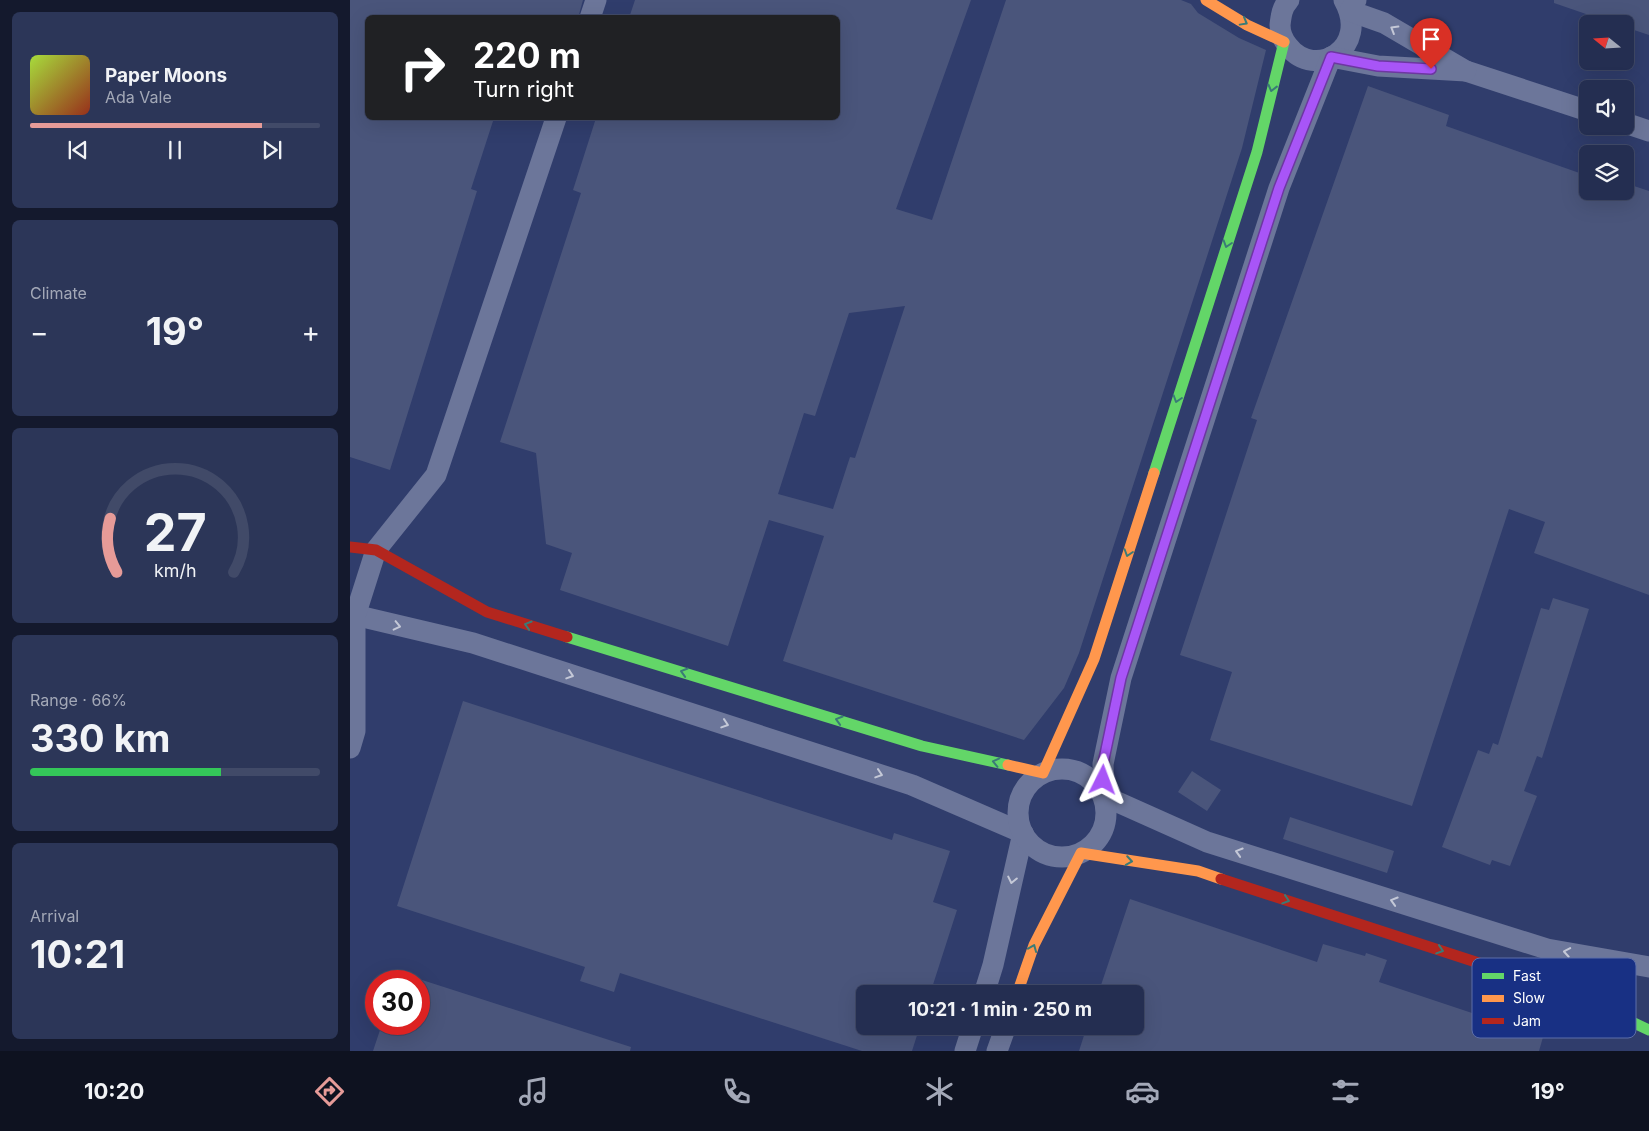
<!DOCTYPE html>
<html lang="en">
<head>
<meta charset="utf-8">
<style>
	:root { --surface:#242e51; --page:#2c3658; --text:#f1f3f6; --muted:#a3a8b7; --line:#414a68; --accent:#e69b98 }
	body { margin:0; font-family:Inter,sans-serif; background:var(--page); color:var(--text); height:100vh; display:flex; flex-direction:column; font-size:19px; white-space:nowrap }
	* { box-sizing:border-box; margin:0 }
	p { font-size:16px; color:var(--muted) }
	.icon { flex:none; width:28px; height:28px; fill:none; stroke:currentColor; stroke-width:2; stroke-linecap:round; stroke-linejoin:round }
	.map { position:relative; flex:1; overflow:hidden }
	.details { display:flex; flex-direction:column; gap:12px; padding:12px; background:#14192d; width:350px }
	.details>* { flex:none }
	.banner { position:absolute; left:15px; top:15px; width:475px; height:105px; border-radius:8px; box-shadow:0 5px 20px #0002,0 0 0 1px var(--line); background:#202124; color:#fff; overflow:hidden }
	.needle { width:32px; rotate:288deg }
	.buttons { position:absolute; left:1229px; top:15px; display:grid; gap:10px }
	.buttons a { display:grid; place-items:center; width:55px; height:55px; border-radius:8px; background:var(--surface); box-shadow:0 5px 20px #0002,0 0 0 1px var(--line); font-size:25px }
	.speed { position:absolute; left:15px; top:970px; display:flex; gap:10px; font-size:25px; font-weight:700; text-align:center }
	.speed>* { display:grid; place-content:center; width:65px; height:65px; border-radius:50%; background:var(--surface); box-shadow:0 5px 20px #0002,0 0 0 1px var(--line); line-height:1 }
	.speed .limit { border:8px solid #d22; background:#fff; color:#111 }
	.pin { position:absolute; display:grid; place-items:center; width:42px; height:42px; color:#fff; margin:-51px -21px; border-radius:50% 50% 50% 0; rotate:-45deg; box-shadow:0 0 5px #0007 }
	.pin .icon { rotate:45deg }
	.me { position:absolute; width:55px; margin:-28px; rotate:3deg; stroke-linejoin:round; filter:drop-shadow(0 0 4px #0008) }
	.turn { display:flex; align-items:center; gap:18px; height:105px; padding:0 25px; font-size:22px }
	.turn .icon { width:65px; height:65px; stroke-width:2.5 }
	.turn b { display:block; font-size:35px; line-height:42px }
	.big { font-size:38px; font-weight:700; line-height:1.1 }
	.details .widget { flex:1; display:flex; flex-direction:column; justify-content:center; gap:8px; min-width:0; padding:0 18px; border-radius:8px; background:var(--page) }
	.details .dial { align-items:center; gap:0 }
	.dial svg { height:130px; overflow:visible; fill:none; stroke:var(--line); stroke-width:7; stroke-linecap:round; text-anchor:middle }
	.dial text { fill:var(--text); stroke:none }
	.song { display:flex; align-items:center; gap:15px }
	.cover { width:60px; height:60px; border-radius:8px; background:linear-gradient(135deg,hsl(80 70% 55%),hsl(10 70% 35%)) }
	.played { height:5px; border-radius:2px; background:linear-gradient(90deg,var(--accent) 80%,var(--line) 80%) }
	.keys { display:flex; justify-content:space-around; direction:ltr }
	.heat { display:flex; justify-content:space-between; align-items:center; font-size:28px; direction:ltr }
	.charge { height:8px; border-radius:4px; background:linear-gradient(90deg,#34c759 66%,var(--line) 0) }
	.trip { position:absolute; left:506px; top:985px; width:288px; height:50px; border-radius:8px; background:var(--surface); box-shadow:0 5px 20px #0002,0 0 0 1px var(--line); font-weight:700; line-height:50px; text-align:center }
	.tab-bar { display:flex; height:80px; justify-content:space-around; align-items:center; background:#0e1220; color:var(--muted) }
	.tab-bar .icon { width:35px; height:35px }
	.tab-bar .active { color:var(--accent) }
	.tab-bar b { font-size:22px; color:var(--text) }
	main { display:flex; flex:1; min-height:0 }
	.map>svg:first-child { display:block }
</style>
</head>
<body>
<main>
<section class="details">
<div class="widget">
<div class="song"><i class="cover"></i><div><b>Paper Moons</b><p>Ada Vale</p></div></div>
<div class="played"></div>
<div class="keys"><svg class="icon" aria-label="previous" viewBox="0 0 24 24"><path d="M18 5L8 12l10 7zM5 5v14"/></svg><svg class="icon" aria-label="pause" viewBox="0 0 24 24"><path d="M8 5v14M16 5v14"/></svg><svg class="icon" aria-label="next" viewBox="0 0 24 24"><path d="M6 5l10 7-10 7zM19 5v14"/></svg></div>
</div>
<div class="widget"><p>Climate</p>
<div class="heat"><a>−</a><b class="big">19°</b><a>+</a></div>
</div>
<div class="widget dial"><svg viewBox="0 0 100 80">
<path d="M14 69A42 42 0 1 1 86 69"/>
<path d="M14 69A42 42 0 0 1 10 36" stroke="#e69b98"/>
<text x="50" y="56" font-size="32" font-weight="700">27</text>
<text x="50" y="72" font-size="11">km/h</text>
</svg></div>
<div class="widget"><p>Range · 66%</p><b class="big">330 km</b><div class="charge"></div></div>
<div class="widget"><p>Arrival</p><b class="big">10:21</b></div>
</section>
<div class="map">
<svg width="1299" height="1051" viewBox="0 0 1299 1051">
	<rect width="100%" height="100%" fill="#303d6c"/>
	<g fill="#4a557b" fill-rule="evenodd">
		<path d="M0 0H233L228 18H18V118H144L121 189 127 191 40 470 0 457Z"/>
		<path d="M285 0H621L546 209 582 220 656 0H831L841 4 848 13 889 38 916 50 892 148 729 653 714 688 674 740 433 661 474 536 419 520 378 646 210 590 222 553 196 544 186 453 150 442 231 193 223 190 246 118H488V18H279ZM555 306 505 458 500 457 483 509 428 494 454 413 465 416 499 313Z"/>
		<path d="M1204 0H1299V35L1275 27V24H1265L1204 3Z"/>
		<path d="M1018 86 1099 115 1096 126 1238 176V191H1275V183L1299 191V595L1184 553 1195 522 1159 509 1062 806 860 740 882 672 830 655 907 420 901 418Z"/>
		<path d="M1203 598 1239 609 1192 758 1187 756 1174 791 1187 796 1160 866 1142 860 1140 865 1092 847 1128 750 1139 754 1143 743 1148 745 1191 608 1199 610Z"/>
		<path d="M113 701 542 840 544 833 600 851 583 902 607 910 580 994H515V1026H570L562 1051H512L270 973 264 992 230 981 235 967 47 906Z"/>
		<path d="M842 771 871 790 857 811 828 792Z"/>
		<path d="M940 817 1044 851 1037 873 933 839Z"/>
		<path d="M780 899 967 962 973 944 1015 956 1016 953 1037 960 1029 982 1155 1024 1160 1009 1198 1020 1189 1051H729L737 1026H785V994H748Z"/>
		<path d="M69 979 281 1047 280 1051H23L32 1024H69Z"/>
	</g>
	<g fill="none" stroke-linecap="round" stroke-linejoin="round">
		<g stroke="#6c769a" stroke-width="21">
			<path d="M939 0C932 7 931 16 930 25 930 32 933 40 938 46 965 81 1021 48 994 0"/>
			<path d="M1006 0 1000 11 1034 23 1116 71 1238 111"/>
			<path d="M240 18 246 0"/>
			<path d="M1116 71 1028 66 981 57 929 188 771 678 753 764 754 796 857 842 1197 949 1299 967"/>
			<path d="M1275 123 1299 131"/>
			<path d="M0 614 123 643 562 785 673 833 643 965 634 994"/>
			<path d="M0 748 5 731V616L26 550 86 475 206 118"/>
			<circle cx="712" cy="813" r="44"/>
			<path d="M615 1051 623 1026"/>
			<path d="M647 1051 656 1026"/>
		</g>
		<g stroke="#63d668" stroke-width="11">
			<path d="M804 473 907 152 934 42"/>
			<path d="M217 637 572 746 658 765"/>
			<path d="M1138 966 1218 992 1299 1030"/>
		</g>
		<g stroke="#ff974d" stroke-width="11">
			<path d="M856 0 897 25 934 42"/>
			<path d="M658 765 693 773 744 659 804 473"/>
			<path d="M667 994 684 945 731 853 848 871 871 879"/>
		</g>
		<g stroke="#b3261e" stroke-width="11">
			<path d="M0 547 26 550 137 612 217 637"/>
			<path d="M871 879 1138 966"/>
		</g>
	</g>
	<defs><path id="oneway-chevron" d="M-2-3.5L2.5 0L-2 3.5" fill="none" stroke-width="1.6" stroke-linecap="round" stroke-linejoin="round" transform="scale(1.25)"/></defs>
	<g stroke="#3a7b77">
		<use href="#oneway-chevron" transform="translate(894 22) rotate(29)"/>
		<use href="#oneway-chevron" transform="translate(922 88) rotate(104)"/>
		<use href="#oneway-chevron" transform="translate(877 244) rotate(108)"/>
		<use href="#oneway-chevron" transform="translate(827 399) rotate(108)"/>
		<use href="#oneway-chevron" transform="translate(778 553) rotate(108)"/>
		<use href="#oneway-chevron" transform="translate(178 625) rotate(-163)"/>
		<use href="#oneway-chevron" transform="translate(334 672) rotate(-163)"/>
		<use href="#oneway-chevron" transform="translate(489 720) rotate(-163)"/>
		<use href="#oneway-chevron" transform="translate(646 762) rotate(-167)"/>
		<use href="#oneway-chevron" transform="translate(779 861) rotate(9)"/>
		<use href="#oneway-chevron" transform="translate(936 900) rotate(18)"/>
		<use href="#oneway-chevron" transform="translate(683 948) rotate(-68)"/>
		<use href="#oneway-chevron" transform="translate(1090 950) rotate(18)"/>
	</g>
	<g stroke="#c4c8d7">
		<use href="#oneway-chevron" transform="translate(1044 29) rotate(-149)"/>
		<use href="#oneway-chevron" transform="translate(47 626) rotate(13)"/>
		<use href="#oneway-chevron" transform="translate(220 675) rotate(18)"/>
		<use href="#oneway-chevron" transform="translate(375 724) rotate(18)"/>
		<use href="#oneway-chevron" transform="translate(529 774) rotate(18)"/>
		<use href="#oneway-chevron" transform="translate(889 852) rotate(-163)"/>
		<use href="#oneway-chevron" transform="translate(662 880) rotate(102)"/>
		<use href="#oneway-chevron" transform="translate(1044 901) rotate(-163)"/>
		<use href="#oneway-chevron" transform="translate(1217 952) rotate(-170)"/>
	</g>
	<g fill="none" stroke-linecap="round" stroke-linejoin="round">
		<defs>
			<path id="route" d="M753 780V764L771 678 929 188 981 57 1028 66 1081 69"/>
		</defs>
		<use href="#route" stroke="#6d37a1" stroke-width="12"/>
		<use href="#route" stroke="#a855f7" stroke-width="9"/>
	</g>
	<rect x="1122" y="958" width="164" height="80" rx="8" fill="#183084" stroke="#5d6ea9" stroke-width="1"/>
	<rect x="1132" y="973" width="22" height="6" fill="#63d668"/>
	<rect x="1132" y="995" width="22" height="7" fill="#ff974d"/>
	<rect x="1132" y="1018" width="22" height="6" fill="#b3261e"/>
	<g font-size="14" fill="#fff">
		<text x="1163" y="981">Fast</text>
		<text x="1163" y="1003">Slow</text>
		<text x="1163" y="1026">Jam</text>
	</g>
</svg>
<div class="buttons">
<a><svg class="needle" viewBox="-14 -14 28 28"><path d="M0-13l5 13h-10z" fill="#e53935"/><path d="M0 13l5-13h-10z" fill="#a3a8b7"/></svg></a>
<a><svg class="icon" aria-label="sound" viewBox="0 0 24 24"><path d="M4 9h4l5-4v14l-5-4H4zM17 9q2 3 0 6"/></svg></a>
<a><svg class="icon" aria-label="layers" viewBox="0 0 24 24"><path d="M12 4l9 5-9 5-9-5zM3 14l9 5 9-5"/></svg></a>
</div>
<div class="speed"><div class="limit">30</div></div>
<div class="pin" style="left:1081px;top:69px;background:#d93025"><svg class="icon" aria-label="arrive" viewBox="0 0 24 24"><path d="M6 21V4h12l-3 4 3 4H6"/></svg></div>
<svg class="me" style="left:753px;top:780px" viewBox="-20 -20 40 40"><path d="M0-17L14 15 0 8-14 15z" fill="#a855f7" stroke="#fff" stroke-width="4"/></svg>
<div class="trip">10:21 · 1 min · 250 m</div>
<div class="banner">
<div class="turn"><svg class="icon" aria-label="right" viewBox="0 0 24 24"><path d="M7 20v-9h11M14 6l5 5-5 5"/></svg><div><b>220 m</b>Turn right</div></div>
</div>
</div>
</main>
<nav class="tab-bar">
<b>10:20</b>
<svg class="icon active" aria-label="directions" viewBox="0 0 24 24"><path d="M12 3l9 9-9 9-9-9zM9 14v-3h6M13 9l2 2-2 2"/></svg>
<svg class="icon" aria-label="music" viewBox="0 0 24 24"><path d="M9 18V5l10-2v13"/><circle cx="6" cy="18" r="3"/><circle cx="16" cy="16" r="3"/></svg>
<svg class="icon" aria-label="phone" viewBox="0 0 24 24"><path d="M5 4h4l2 5-3 2q2 4 5 5l2-3 5 2v4C11 20 4 13 5 4z"/></svg>
<svg class="icon" aria-label="climate" viewBox="0 0 24 24"><path d="M12 3v18M4 7l16 10M4 17L20 7"/></svg>
<svg class="icon" aria-label="car" viewBox="0 0 24 24"><path d="M5 17H2v-5l4-1 3-4h7l3 4 3 1v5h-3M9 17h6M6 11h13"/><circle cx="7" cy="17" r="2"/><circle cx="17" cy="17" r="2"/></svg>
<svg class="icon" aria-label="filters" viewBox="0 0 24 24"><path d="M4 7h16M4 17h16"/><circle cx="9" cy="7" r="2"/><circle cx="15" cy="17" r="2"/></svg>
<b>19°</b>
</nav>
</body>
</html>
